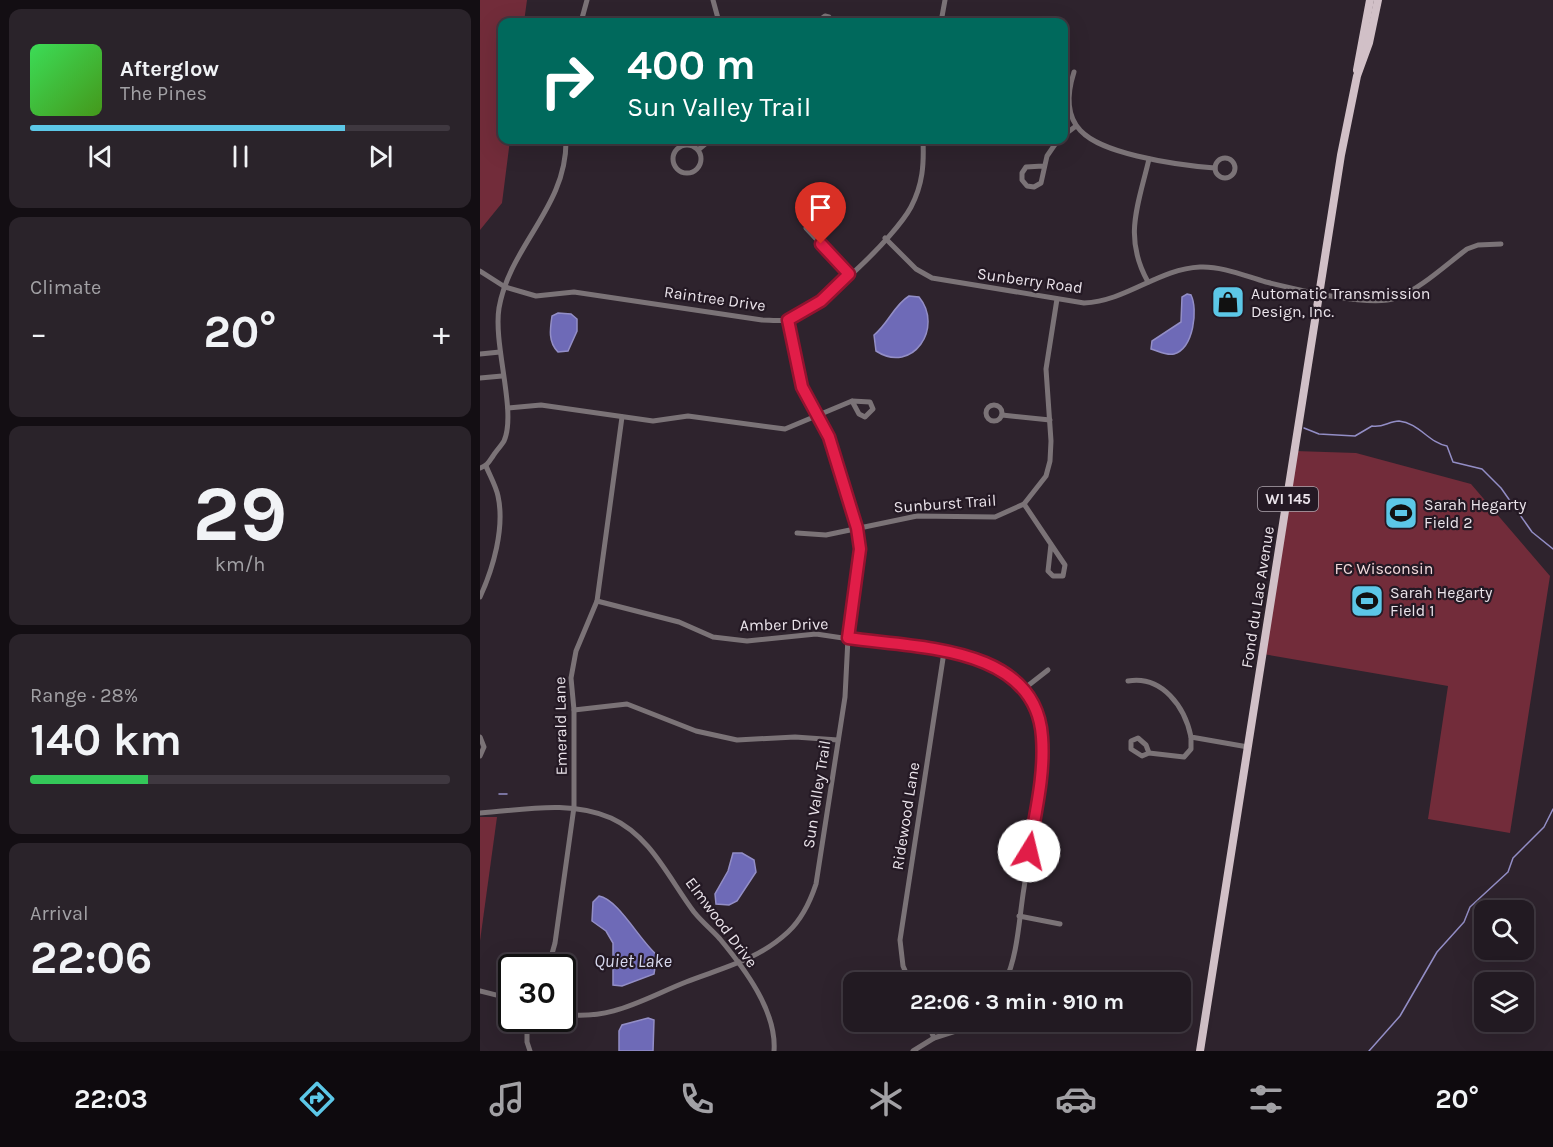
<!DOCTYPE html>
<html lang="en">
<head>
<meta charset="utf-8">
<style>
	:root { --surface:#221a22; --page:#2a232a; --text:#f1f3f6; --muted:#a2a1a5; --line:#3f3840; --accent:#5cc7e7 }
	body { margin:0; font-family:Karla,sans-serif; background:var(--page); color:var(--text); height:100vh; display:flex; flex-direction:column; font-size:22px; white-space:nowrap }
	* { box-sizing:border-box; margin:0 }
	p { font-size:20px; color:var(--muted) }
	.icon { flex:none; width:33px; height:33px; fill:none; stroke:currentColor; stroke-width:2; stroke-linecap:round; stroke-linejoin:round }
	.map { position:relative; flex:1; overflow:hidden }
	.sheet { display:flex; flex-direction:column; gap:9px; padding:9px; background:#130e13; width:480px }
	.sheet>* { flex:none }
	.hud { position:absolute; left:18px; top:18px; width:570px; height:126px; border-radius:12px; box-shadow:0 6px 24px #0002,0 0 0 2px var(--line); background:#00695c; color:#fff; overflow:hidden }
	.fabs { position:absolute; left:994px; top:900px; display:grid; gap:12px }
	.fabs a { display:grid; place-items:center; width:60px; height:60px; border-radius:12px; background:var(--surface); box-shadow:0 6px 24px #0002,0 0 0 2px var(--line); font-size:30px }
	.speed { position:absolute; left:18px; top:954px; display:flex; gap:12px; font-size:30px; font-weight:700; text-align:center }
	.speed>* { display:grid; place-content:center; width:78px; height:78px; border-radius:50%; background:var(--surface); box-shadow:0 6px 24px #0002,0 0 0 2px var(--line); line-height:1 }
	.speed .limit { border:3px solid #111; border-radius:9px; background:#fff; color:#111 }
	.pin { position:absolute; display:grid; place-items:center; width:51px; height:51px; color:#fff; margin:-62px -26px; border-radius:50% 50% 50% 0; rotate:-45deg; box-shadow:0 0 6px #0007 }
	.pin .icon { rotate:45deg }
	.me { position:absolute; width:66px; margin:-33px; rotate:9deg; stroke-linejoin:round; filter:drop-shadow(0 0 4px #0008) }
	.turn { display:flex; align-items:center; gap:21px; height:126px; padding:0 30px; font-size:27px }
	.turn .icon { width:78px; height:78px; stroke-width:2.5 }
	.turn b { display:block; font-size:42px; line-height:51px }
	.big { font-size:45px; font-weight:700; line-height:1.1 }
	.sheet .tile { flex:1; display:flex; flex-direction:column; justify-content:center; gap:9px; min-width:0; padding:0 21px; border-radius:12px; background:var(--page) }
	.sheet .dial { align-items:center; gap:0 }
	.dial b { font-size:78px; line-height:1 }
	.song { display:flex; align-items:center; gap:18px }
	.cover { width:72px; height:72px; border-radius:9px; background:linear-gradient(135deg,hsl(130 70% 55%),hsl(100 70% 35%)) }
	.played { height:6px; border-radius:3px; background:linear-gradient(90deg,var(--accent) 75%,var(--line) 75%) }
	.keys { display:flex; justify-content:space-around; direction:ltr }
	.heat { display:flex; justify-content:space-between; align-items:center; font-size:33px; direction:ltr }
	.charge { height:9px; border-radius:4px; background:linear-gradient(90deg,#34c759 28%,var(--line) 0) }
	.trip { position:absolute; left:363px; top:972px; width:348px; height:60px; border-radius:12px; background:var(--surface); box-shadow:0 6px 24px #0002,0 0 0 2px var(--line); font-weight:700; line-height:60px; text-align:center }
	.dock { display:flex; height:96px; justify-content:space-around; align-items:center; background:#0e0a0e; color:var(--muted) }
	.dock .icon { width:42px; height:42px }
	.dock .current { color:var(--accent) }
	.dock b { font-size:27px; color:var(--text) }
	main { display:flex; flex:1; min-height:0 }
	.map>svg:first-child { display:block }
</style>
</head>
<body>
<main>
<section class="sheet">
<div class="tile">
<div class="song"><i class="cover"></i><div><b>Afterglow</b><p>The Pines</p></div></div>
<div class="played"></div>
<div class="keys"><svg class="icon" aria-label="previous" viewBox="0 0 24 24"><path d="M18 5L8 12l10 7zM5 5v14"/></svg><svg class="icon" aria-label="pause" viewBox="0 0 24 24"><path d="M8 5v14M16 5v14"/></svg><svg class="icon" aria-label="next" viewBox="0 0 24 24"><path d="M6 5l10 7-10 7zM19 5v14"/></svg></div>
</div>
<div class="tile"><p>Climate</p>
<div class="heat"><a>−</a><b class="big">20°</b><a>+</a></div>
</div>
<div class="tile dial"><b>29</b><p>km/h</p></div>
<div class="tile"><p>Range · 28%</p><b class="big">140 km</b><div class="charge"></div></div>
<div class="tile"><p>Arrival</p><b class="big">22:06</b></div>
</section>
<div class="map">
<svg width="1073" height="1051" viewBox="0 0 1073 1051">
	<rect width="100%" height="100%" fill="#2e232d"/>
	<g fill="#722c3a">
		<path d="M0 0H47L44 22H22V140H30L22 203 0 230Z"/>
		<path d="M815 451 876 453 991 484 1070 576 1030 833 948 819 968 686 783 654Z"/>
		<path d="M0 817H17L0 941Z"/>
	</g>
	<g fill="#6e6ab7" stroke="#938ec6" stroke-width="1.5">
		<path d="M707 294 711 295C718 309 714 348 694 354 687 356 678 351 671 349L672 341 701 322 702 297Z"/>
		<path d="M429 296 439 297C464 327 433 375 396 351L394 335C408 324 414 305 429 296Z"/>
		<path d="M78 313 91 314 97 319V331L88 351 78 352C68 342 70 329 72 316Z"/>
		<path d="M253 853H262L274 860 276 872 257 901 249 905 236 904 235 894 248 871Z"/>
		<path d="M119 896C138 899 160 941 177 955L174 974 142 986 133 985V943L126 931 112 921 113 902Z"/>
		<path d="M168 1018 174 1020 173 1051H139V1031L142 1025Z"/>
	</g>
	<g fill="none" stroke-linecap="round" stroke-linejoin="round">
		<g stroke="#938ec6" stroke-width="1.5">
			<path d="M824 428 839 434 875 436 892 426C903 428 909 421 919 421 939 423 949 443 967 446L973 462 1002 469 1021 488 1052 532 1073 549"/>
			<path d="M19 794H27"/>
			<path d="M889 1051 920 1016 957 952 984 922 990 907 1028 872 1033 858 1064 827 1073 809"/>
		</g>
		<g stroke="#7b7377" stroke-width="5">
			<path d="M233 0 239 22"/>
			<path d="M101 22 107 0"/>
			<path d="M337 22 345 16 349 17 353 22"/>
			<path d="M461 22 465 0"/>
			<path d="M594 72C576 128 608 144 657 156 682 162 708 166 735 168"/>
			<path d="M584 135 596 126"/>
			<circle cx="207" cy="159" r="14"/>
			<path d="M218 150 230 140"/>
			<circle cx="745" cy="168" r="10"/>
			<path d="M563 166 546 167 542 173V180L547 186 554 187 561 183 567 156 578 140"/>
			<path d="M326 228 369 274"/>
			<path d="M405 238 436 269 452 278 604 303C647 301 678 269 720 267 742 266 765 276 786 282 815 289 891 308 916 298 939 290 967 264 987 249L998 245 1021 244"/>
			<path d="M0 271 25 287 56 296 94 292 282 320C290 320 302 322 309 319 341 308 415 237 431 207 443 184 444 164 443 140"/>
			<path d="M668 282C643 237 658 206 669 159"/>
			<path d="M0 354 20 352"/>
			<path d="M0 378 22 376"/>
			<circle cx="514" cy="413" r="8"/>
			<path d="M28 408 61 405 173 421 208 416 305 429 372 401 390 402 393 409 385 417 379 414 372 401"/>
			<path d="M522 415 570 420"/>
			<path d="M0 468C7 466 9 462 13 456 16 451 21 446 24 441 37 412 13 345 19 308 30 245 87 207 86 140"/>
			<path d="M544 504 585 565 583 576H573L568 571 571 544"/>
			<path d="M317 533 346 535 437 516 515 517 544 504 566 476 570 461 571 441 566 369 577 299"/>
			<path d="M0 597C13 569 25 528 18 496 16 486 10 476 6 466"/>
			<path d="M117 601 199 622 233 637 267 641 336 634 497 658C518 668 544 680 554 703 562 722 564 745 562 766 559 807 550 848 544 888 539 918 538 955 525 982"/>
			<path d="M648 681C682 675 705 707 711 737L768 747"/>
			<path d="M545 688 568 670"/>
			<path d="M94 710 147 704 216 731 257 740 315 737 358 740"/>
			<path d="M0 737 4 747 0 756"/>
			<path d="M669 753 666 745 658 738 651 741V749L662 756 669 753 704 757 711 749V737"/>
			<path d="M0 813C45 810 88 800 131 818 171 836 189 879 214 912 222 922 232 930 240 939 264 968 297 1011 294 1051"/>
			<path d="M539 916 580 924"/>
			<path d="M68 968 75 943 94 807V710L91 678 96 651 117 601 142 417"/>
			<path d="M430 982 423 966 420 940 464 652"/>
			<path d="M0 991 32 999"/>
			<path d="M82 1014C131 1021 163 999 206 982 242 968 278 960 308 932 322 919 330 902 336 884L365 697 368 638 380 549 377 528 349 437 322 387 308 320"/>
			<path d="M47 1018V1042L50 1051"/>
			<path d="M447 1022 454 1038"/>
			<path d="M433 1051 454 1038 482 1029 492 1022"/>
		</g>
		<g stroke="#d1c0c7" stroke-width="8">
			<path d="M877 70 890 0"/>
			<path d="M720 1051 861 155 877 76 889 43 898 0"/>
		</g>
	</g>
	<g fill="none" stroke-linecap="round" stroke-linejoin="round">
		<defs>
			<path id="route" d="M341 244 369 274 341 301 308 320 322 387 349 437 377 528 380 549 368 638C436 648 556 645 562 737 565 775 555 814 549 851"/>
		</defs>
		<use href="#route" stroke="#92132f" stroke-width="15"/>
		<use href="#route" stroke="#e11d48" stroke-width="10"/>
	</g>
	<defs>
		<symbol id="shop-square" viewBox="-11 -11 22 22"><rect x="-9" y="-9" width="18" height="18" rx="4" fill="#5cc7e7" stroke="#241924"/><path d="M-5-2.5h2.3a2.7 3.5 0 0 1 5.4 0H5L5.5 6h-11ZM-1.5-2.5h3a1.5 2.3 0 0 0-3 0Z" fill="#111"/></symbol>
		<symbol id="stadium-square" viewBox="-11 -11 22 22"><rect x="-9" y="-9" width="18" height="18" rx="4" fill="#5cc7e7" stroke="#241924"/><path d="M0-5a6.5 5 0 1 0 0 10a6.5 5 0 1 0 0-10ZM-3.5-1.8h7v3.6h-7Z" fill="#111"/></symbol>
	</defs>
	<g fill-rule="evenodd">
		<use href="#shop-square" x="729" y="283" width="38" height="38"/>
		<use href="#stadium-square" x="902" y="494" width="38" height="38"/>
		<use href="#stadium-square" x="868" y="582" width="38" height="38"/>
	</g>
	<g text-anchor="middle" stroke-width="4.5" stroke-linejoin="round" paint-order="stroke">
		<rect fill="#241924" stroke="#afa6af" stroke-width="1.5" x="778" y="487" width="60" height="24" rx="4.5"/>
		<g font-size="15" font-weight="bold" fill="#eae3ea">
			<text x="808" y="504">WI 145</text>
		</g>
		<g font-size="16" fill="#eae3ea" stroke="#241924">
			<text transform="translate(550 280) rotate(8)" y="6">Sunberry Road</text>
			<text transform="translate(235 298) rotate(8)" y="6">Raintree Drive</text>
			<text transform="translate(465 503) rotate(-4)" y="6">Sunburst Trail</text>
			<text transform="translate(777 597) rotate(-81)" y="6">Fond du Lac Avenue</text>
			<text transform="translate(304 624) rotate(-1)" y="6">Amber Drive</text>
			<text transform="translate(80 726) rotate(-91)" y="6">Emerald Lane</text>
			<text transform="translate(336 794) rotate(-81)" y="6">Sun Valley Trail</text>
			<text transform="translate(425 816) rotate(-81)" y="6">Ridewood Lane</text>
			<text transform="translate(242 922) rotate(53)" y="6">Elmwood Drive</text>
		</g>
		<g font-size="16" fill="#eae3ea" stroke="#241924" text-anchor="start">
			<text x="771" y="299">Automatic Transmission<tspan x="771" dy="18">Design, Inc.</tspan></text>
			<text x="944" y="510">Sarah Hegarty<tspan x="944" dy="18">Field 2</tspan></text>
			<text x="910" y="598">Sarah Hegarty<tspan x="910" dy="18">Field 1</tspan></text>
		</g>
		<g font-size="16" fill="#f3d9dc" stroke="#241924">
			<text x="904" y="574">FC Wisconsin</text>
		</g>
		<g font-size="18" font-style="italic" fill="#d8d9ee" stroke="#241924">
			<text x="153" y="967">Quiet Lake</text>
		</g>
	</g>
</svg>
<div class="fabs">
<a><svg class="icon" aria-label="search" viewBox="0 0 24 24"><circle cx="10" cy="10" r="6"/><path d="M15 15l6 6"/></svg></a>
<a><svg class="icon" aria-label="layers" viewBox="0 0 24 24"><path d="M12 4l9 5-9 5-9-5zM3 14l9 5 9-5"/></svg></a>
</div>
<div class="speed"><div class="limit">30</div></div>
<div class="pin" style="left:341px;top:244px;background:#d93025"><svg class="icon" aria-label="arrive" viewBox="0 0 24 24"><path d="M6 21V4h12l-3 4 3 4H6"/></svg></div>
<svg class="me" style="left:549px;top:851px" viewBox="-20 -20 40 40"><circle r="19" fill="#fff"/><path d="M0-13L10 11 0 6-10 11z" fill="#e11d48"/></svg>
<div class="trip">22:06 · 3 min · 910 m</div>
<div class="hud">
<div class="turn"><svg class="icon" aria-label="right" viewBox="0 0 24 24"><path d="M7 20v-9h11M14 6l5 5-5 5"/></svg><div><b>400 m</b>Sun Valley Trail</div></div>
</div>
</div>
</main>
<nav class="dock">
<b>22:03</b>
<svg class="icon current" aria-label="directions" viewBox="0 0 24 24"><path d="M12 3l9 9-9 9-9-9zM9 14v-3h6M13 9l2 2-2 2"/></svg>
<svg class="icon" aria-label="music" viewBox="0 0 24 24"><path d="M9 18V5l10-2v13"/><circle cx="6" cy="18" r="3"/><circle cx="16" cy="16" r="3"/></svg>
<svg class="icon" aria-label="phone" viewBox="0 0 24 24"><path d="M5 4h4l2 5-3 2q2 4 5 5l2-3 5 2v4C11 20 4 13 5 4z"/></svg>
<svg class="icon" aria-label="climate" viewBox="0 0 24 24"><path d="M12 3v18M4 7l16 10M4 17L20 7"/></svg>
<svg class="icon" aria-label="car" viewBox="0 0 24 24"><path d="M5 17H2v-5l4-1 3-4h7l3 4 3 1v5h-3M9 17h6M6 11h13"/><circle cx="7" cy="17" r="2"/><circle cx="17" cy="17" r="2"/></svg>
<svg class="icon" aria-label="filters" viewBox="0 0 24 24"><path d="M4 7h16M4 17h16"/><circle cx="9" cy="7" r="2"/><circle cx="15" cy="17" r="2"/></svg>
<b>20°</b>
</nav>
</body>
</html>
